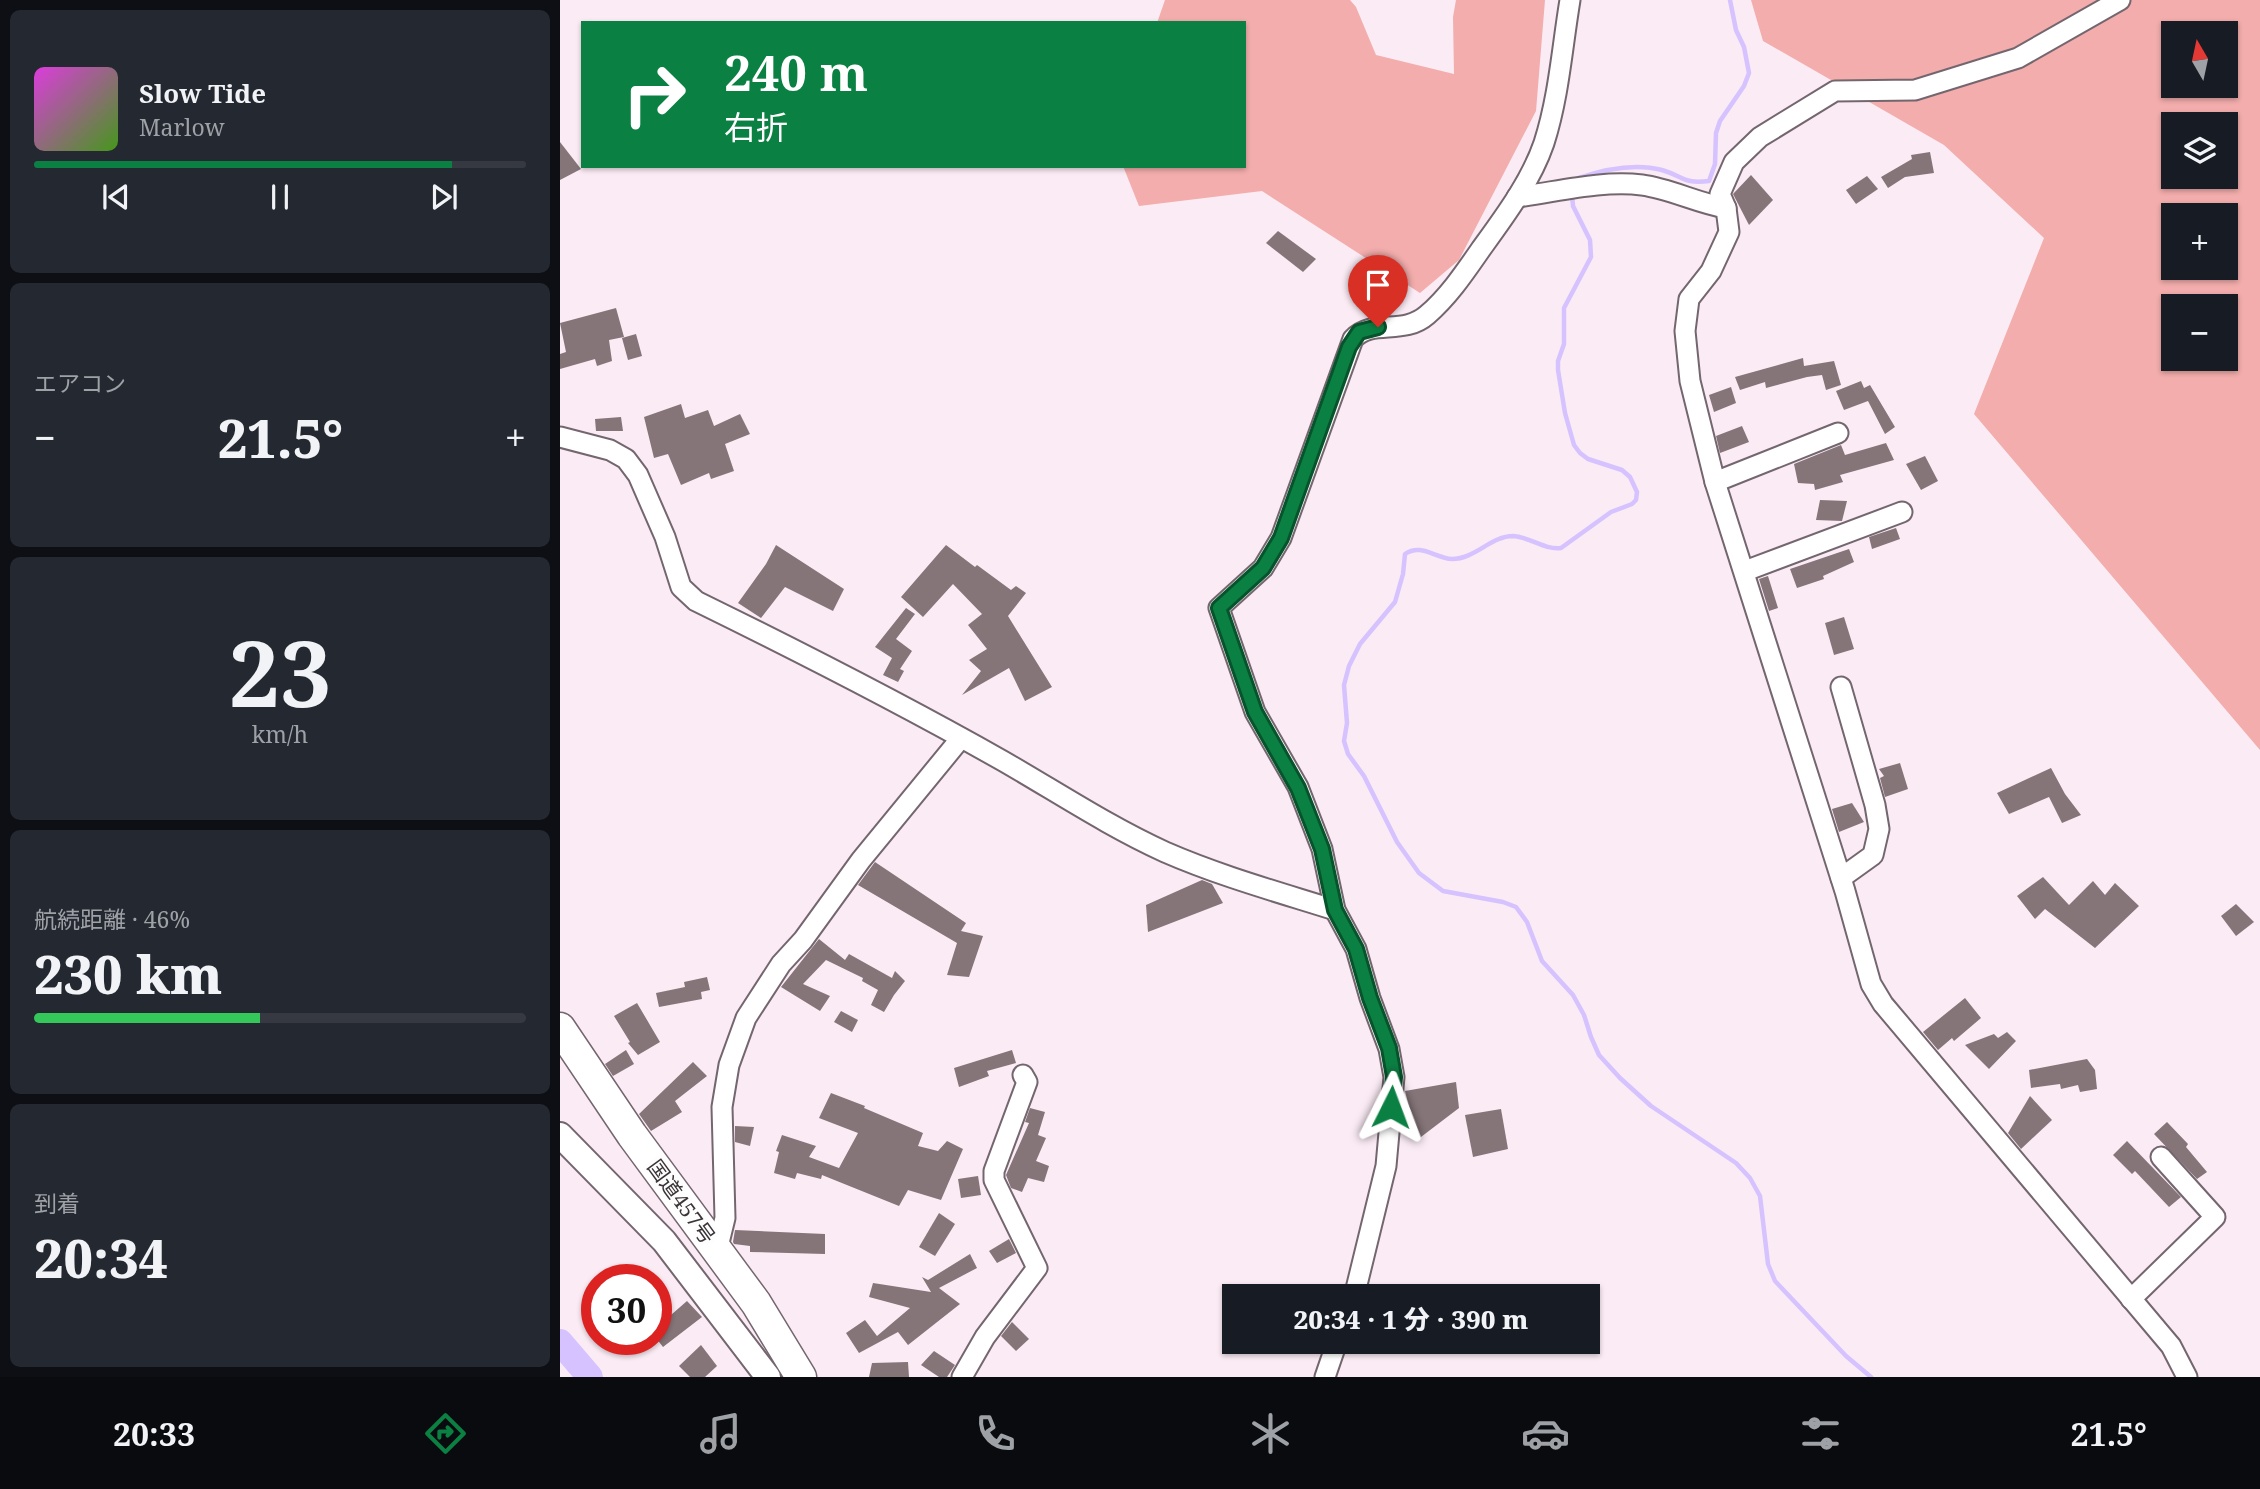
<!DOCTYPE html>
<html lang="ja">
<head>
<meta charset="utf-8">
<style>
	:root { --surface:#171b24; --page:#242831; --text:#f1f3f6; --muted:#9ea1a6; --line:#363941; --accent:#0b8043 }
	body { margin:0; font-family:"Noto Serif","Noto Sans JP",serif; background:var(--page); color:var(--text); height:100vh; display:flex; flex-direction:column; font-size:26px; white-space:nowrap }
	* { box-sizing:border-box; margin:0 }
	p { font-size:23px; color:var(--muted) }
	.icon { flex:none; width:38px; height:38px; fill:none; stroke:currentColor; stroke-width:2; stroke-linecap:round; stroke-linejoin:round }
	.map { position:relative; flex:1; overflow:hidden }
	.drawer { display:flex; flex-direction:column; gap:10px; padding:10px; background:#0d0f14; width:560px }
	.drawer>* { flex:none }
	.hud { position:absolute; left:21px; top:21px; width:665px; height:147px; border-radius:0px; box-shadow:0 2px 5px #0004; background:#0b8043; color:#fff; overflow:hidden }
	.needle { width:46px; rotate:351deg }
	.controls { position:absolute; left:1601px; top:21px; display:grid; gap:14px }
	.controls a { display:grid; place-items:center; width:77px; height:77px; border-radius:0px; background:var(--surface); box-shadow:0 2px 5px #0004; font-size:35px }
	.speed { position:absolute; left:21px; top:1264px; display:flex; gap:14px; font-size:35px; font-weight:700; text-align:center }
	.speed>* { display:grid; place-content:center; width:91px; height:91px; border-radius:50%; background:var(--surface); box-shadow:0 2px 5px #0004; line-height:1 }
	.speed .limit { border:10px solid #d22; background:#fff; color:#111 }
	.pin { position:absolute; display:grid; place-items:center; width:60px; height:60px; color:#fff; margin:-72px -30px; border-radius:50% 50% 50% 0; rotate:-45deg; box-shadow:0 0 7px #0007 }
	.pin .icon { rotate:45deg }
	.me { position:absolute; width:77px; margin:-38px; rotate:3deg; stroke-linejoin:round; filter:drop-shadow(0 0 5px #0008) }
	.turn { display:flex; align-items:center; gap:24px; height:147px; padding:0 28px; font-size:32px }
	.turn .icon { width:91px; height:91px; stroke-width:2.5 }
	.turn b { display:block; font-size:49px; line-height:60px }
	.big { font-size:52px; font-weight:800; line-height:1.1 }
	.drawer .card { flex:1; display:flex; flex-direction:column; justify-content:center; gap:10px; min-width:0; padding:0 24px; border-radius:10px; background:var(--page) }
	.drawer .dial { align-items:center; gap:0 }
	.dial b { font-size:91px; line-height:1 }
	.song { display:flex; align-items:center; gap:21px }
	.cover { width:84px; height:84px; border-radius:10px; background:linear-gradient(135deg,hsl(300 70% 55%),hsl(100 70% 35%)) }
	.played { height:7px; border-radius:4px; background:linear-gradient(90deg,var(--accent) 85%,var(--line) 85%) }
	.keys { display:flex; justify-content:space-around; direction:ltr }
	.heat { display:flex; justify-content:space-between; align-items:center; font-size:38px; direction:ltr }
	.charge { height:10px; border-radius:5px; background:linear-gradient(90deg,#34c759 46%,var(--line) 0) }
	.trip { position:absolute; left:662px; top:1284px; width:378px; height:70px; border-radius:0px; background:var(--surface); box-shadow:0 2px 5px #0004; font-weight:800; line-height:70px; text-align:center }
	.menu { display:flex; height:112px; justify-content:space-around; align-items:center; background:#090b0e; color:var(--muted) }
	.menu .icon { width:49px; height:49px }
	.menu .selected { color:var(--accent) }
	.menu b { font-size:32px; color:var(--text) }
	main { display:flex; flex:1; min-height:0 }
	.map>svg:first-child { display:block }
</style>
</head>
<body>
<main>
<section class="drawer">
<div class="card">
<div class="song"><i class="cover"></i><div><b>Slow Tide</b><p>Marlow</p></div></div>
<div class="played"></div>
<div class="keys"><svg class="icon" aria-label="previous" viewBox="0 0 24 24"><path d="M18 5L8 12l10 7zM5 5v14"/></svg><svg class="icon" aria-label="pause" viewBox="0 0 24 24"><path d="M8 5v14M16 5v14"/></svg><svg class="icon" aria-label="next" viewBox="0 0 24 24"><path d="M6 5l10 7-10 7zM19 5v14"/></svg></div>
</div>
<div class="card"><p>エアコン</p>
<div class="heat"><a>−</a><b class="big">21.5°</b><a>+</a></div>
</div>
<div class="card dial"><b>23</b><p>km/h</p></div>
<div class="card"><p>航続距離 · 46%</p><b class="big">230 km</b><div class="charge"></div></div>
<div class="card"><p>到着</p><b class="big">20:34</b></div>
</section>
<div class="map">
<svg width="1700" height="1377" viewBox="0 0 1700 1377">
	<rect width="100%" height="100%" fill="#fbebf4"/>
	<g fill="#f2adac" fill-rule="evenodd">
		<path d="M605 0H790L796 7 816 55 894 74 893 17 896 0H985L976 111 899 260 860 293 702 191 579 206 563 166H684V23H597Z"/>
		<path d="M1191 0H1700V750L1414 414 1484 238 1384 145 1203 41ZM1614 33H1666V86H1614ZM1614 124H1666V177H1614ZM1614 215H1666V268H1614ZM1614 306H1666V359H1614Z"/>
	</g>
	<g fill="none" stroke-linecap="round" stroke-linejoin="round">
		<g stroke="#d6c2fe" stroke-width="4.5">
			<path d="M1019 178C1045 169 1075 163 1102 170 1125 177 1123 184 1149 181L1155 164 1156 133 1160 121 1184 86 1189 73 1184 47 1176 30 1170 0"/>
			<path d="M1012 194 1013 206 1030 240 1031 257 1004 308V344L998 361V370L1005 413 1014 445 1020 453 1028 459 1062 470 1070 477 1077 492 1076 500 1072 504 1051 512 1001 548C984 550 970 537 953 536 931 536 915 559 892 559 875 558 861 543 845 554L843 574 835 602 800 644 789 666 784 685 787 723 784 741 788 754 804 776 837 842 859 873 883 891 943 902 956 907 967 922 982 961 1013 995 1024 1015 1031 1037 1039 1055 1060 1078 1091 1106 1176 1163 1190 1178 1200 1196 1208 1264 1215 1281 1286 1356 1311 1377"/>
		</g>
		<path stroke="#d6c2fe" stroke-width="26" d="M0 1342 30 1377"/>
	</g>
	<g fill="#857579">
		<path d="M0 142 21 169 0 180Z"/>
		<path d="M1370 152 1374 173 1345 177 1328 188 1321 177 1352 159 1351 155Z"/>
		<path d="M1191 175 1213 200 1189 225 1173 194Z"/>
		<path d="M1307 176 1318 189 1296 204 1286 190Z"/>
		<path d="M718 231 756 259 743 272 706 243Z"/>
		<path d="M56 308 64 337 49 340 52 361 37 366 35 359 0 369V354L6 352 0 323Z"/>
		<path d="M76 334 82 356 68 360 62 338Z"/>
		<path d="M1243 358 1244 366 1274 361 1281 385 1266 390 1262 375 1247 377 1206 388 1205 382 1180 390 1175 377Z"/>
		<path d="M1301 381 1304 388 1310 385 1335 427 1325 434 1308 401 1284 410 1276 391Z"/>
		<path d="M1171 387 1176 403 1154 412 1149 395Z"/>
		<path d="M121 404 125 418 148 410 154 426 180 414 190 434 165 444 174 471 151 479 149 473 121 485 108 454 94 458 84 417Z"/>
		<path d="M61 417 63 431H36L35 419Z"/>
		<path d="M1182 426 1189 442 1160 453 1156 436Z"/>
		<path d="M1326 443 1334 460 1280 475 1283 482 1255 490 1254 484 1238 483 1234 464 1281 445 1285 455Z"/>
		<path d="M1365 456 1378 481 1361 490 1346 464Z"/>
		<path d="M1260 500 1287 501 1282 521 1256 520Z"/>
		<path d="M1336 528 1340 539 1312 549 1309 537Z"/>
		<path d="M216 545 284 589 273 611 225 587 201 618 178 603 206 564Z"/>
		<path d="M386 545 415 567 417 565 451 590 456 586 466 593 448 616 492 687 465 701 449 668 402 695 421 671 409 660 427 649 408 625 422 614 393 584 363 617 341 597Z"/>
		<path d="M1289 549 1294 562 1263 576 1264 579 1237 588 1230 569Z"/>
		<path d="M1208 576 1218 608 1209 611 1199 579Z"/>
		<path d="M346 608 355 614 336 639 352 651 340 669 344 671 338 682 323 675 332 658 315 647Z"/>
		<path d="M1284 617 1294 649 1274 655 1265 623Z"/>
		<path d="M1340 763 1348 789 1325 797 1320 778 1324 776 1319 769Z"/>
		<path d="M1491 768 1505 794 1521 815 1502 823 1489 797 1449 814 1437 793Z"/>
		<path d="M1292 803 1304 822 1279 832 1272 809Z"/>
		<path d="M315 862 406 923 401 931 423 936 409 977 387 975 397 943 298 885Z"/>
		<path d="M1483 877 1509 905 1533 881 1545 895 1555 883 1579 906 1535 948 1485 909 1475 919 1457 896Z"/>
		<path d="M642 880 652 884 663 903 588 932 586 905Z"/>
		<path d="M1676 904 1694 922 1676 936 1661 916Z"/>
		<path d="M259 939 285 960 289 954 332 978 335 971 345 981 334 995 324 1012 311 1005 318 990 302 981 303 978 266 960 243 984 270 996 260 1011 221 987Z"/>
		<path d="M147 977 150 990 141 992 142 999 99 1007 96 993 125 987 124 982Z"/>
		<path d="M1405 998 1421 1018 1394 1041 1392 1038 1378 1050 1363 1032Z"/>
		<path d="M77 1003 100 1042 78 1055 68 1043 70 1042 54 1016Z"/>
		<path d="M281 1011 298 1020 292 1032 274 1022Z"/>
		<path d="M1447 1032 1456 1041 1429 1069 1405 1045 1434 1034 1438 1038Z"/>
		<path d="M66 1050 74 1064 53 1076 45 1064Z"/>
		<path d="M452 1050 456 1063 427 1071 429 1076 399 1087 394 1068Z"/>
		<path d="M1527 1059 1535 1070 1537 1089 1520 1092 1518 1085 1501 1089 1500 1084 1471 1088 1469 1070Z"/>
		<path d="M133 1062 147 1076 115 1101 122 1112 91 1131 79 1114Z"/>
		<path d="M896 1082 899 1108 857 1140 845 1091Z"/>
		<path d="M271 1093 305 1106 304 1108 363 1133 358 1146 378 1151 387 1141 403 1149 381 1200 348 1190 339 1206 262 1175 261 1179 237 1173 235 1179 214 1173 219 1152 216 1151 222 1135 256 1146 249 1157 279 1168 298 1133 259 1118Z"/>
		<path d="M1470 1096 1492 1120 1461 1149 1448 1133Z"/>
		<path d="M470 1108 485 1112 478 1135 486 1138 476 1161 489 1166 484 1182 468 1178 462 1192 451 1188 446 1175 469 1123 465 1122Z"/>
		<path d="M941 1109 948 1149 913 1157 905 1115Z"/>
		<path d="M1607 1122 1628 1144 1626 1147 1647 1172 1637 1179 1594 1134Z"/>
		<path d="M175 1126 194 1127 190 1146 175 1142Z"/>
		<path d="M1567 1141 1621 1197 1609 1207 1575 1171 1572 1174 1553 1155Z"/>
		<path d="M418 1176 421 1195 401 1198 398 1179Z"/>
		<path d="M379 1213 395 1224 375 1256 359 1247Z"/>
		<path d="M175 1230 265 1234V1254L190 1252V1246L174 1244 173 1242Z"/>
		<path d="M449 1239 456 1253 437 1263 429 1251Z"/>
		<path d="M410 1254 417 1268 379 1288 400 1304 348 1345 338 1332 299 1353 286 1333 305 1320 317 1336 350 1308 309 1297 313 1283 371 1292 362 1277 368 1280Z"/>
		<path d="M127 1301 142 1317 103 1347 96 1338V1311L104 1321Z"/>
		<path d="M452 1322 469 1339 456 1351 441 1336Z"/>
		<path d="M141 1345 157 1366 145 1377H130L119 1366Z"/>
		<path d="M374 1351 395 1365 387 1377H379L361 1365Z"/>
		<path d="M348 1362 349 1377H309L312 1363Z"/>
	</g>
	<g fill="none" stroke-linecap="round" stroke-linejoin="round">
		<defs>
			<g id="minor">
				<path d="M1560 0 1458 58 1355 90 1275 91 1200 137 1174 162 1160 194 1166 208 1169 232 1151 271 1129 299 1125 331 1130 381 1155 482 1285 891 1311 984 1323 1004 1611 1346 1627 1377"/>
				<path d="M957 197C997 192 1041 180 1082 185 1111 189 1137 203 1166 208"/>
				<path d="M0 437 50 450 66 459 78 475 105 537 121 587 136 601C240 652 342 704 443 761 497 792 548 826 605 852 660 876 718 892 775 910"/>
				<path d="M1155 482 1278 433"/>
				<path d="M1185 571 1342 512"/>
				<path d="M1281 878 1313 855 1319 829 1315 805 1281 687"/>
				<path d="M157 1251 165 1218 162 1107 169 1065 186 1018 221 964 243 940 301 860 401 738"/>
				<path d="M794 1297 826 1166 834 1077 829 1049 810 998 796 949 775 910 762 849 738 787 695 712 659 608 703 568 721 538 793 339C812 318 843 336 867 315 889 296 905 272 921 249 945 216 971 181 984 143 999 96 1002 48 1010 0"/>
				<path d="M1571 1299 1655 1217 1601 1157"/>
				<path d="M402 1377 425 1337 477 1268 434 1180V1171L467 1082 463 1075"/>
				<path d="M765 1377 777 1342"/>
			</g>
			<path id="major" d="M0 1135 104 1241 208 1377"/>
			<path id="highway" d="M0 1028 72 1135 196 1303 241 1377"/>
		</defs>
		<use href="#minor" stroke="#74666f" stroke-width="23"/>
		<use href="#major" stroke="#74666f" stroke-width="28"/>
		<use href="#highway" stroke="#74666f" stroke-width="33"/>
		<use href="#minor" stroke="#fff" stroke-width="19"/>
		<use href="#major" stroke="#fff" stroke-width="24"/>
		<use href="#highway" stroke="#fff" stroke-width="30"/>
	</g>
	<g fill="none" stroke-linecap="round" stroke-linejoin="round">
		<defs>
			<path id="route" d="M818 327 799 332 789 347 721 538 703 568 659 608 695 712 738 788 762 849 775 910 796 949 810 998 829 1048 834 1077 831 1107"/>
		</defs>
		<use href="#route" stroke="#07532c" stroke-width="18"/>
		<use href="#route" stroke="#0b8043" stroke-width="12"/>
	</g>
	<g text-anchor="middle" stroke-width="7" stroke-linejoin="round" paint-order="stroke">
		<g font-size="21" fill="#3a3438" stroke="#fdfdfd">
			<text transform="translate(121 1202) rotate(54)" y="7">国道457号</text>
		</g>
	</g>
</svg>
<div class="controls">
<a><svg class="needle" viewBox="-14 -14 28 28"><path d="M0-13l5 13h-10z" fill="#e53935"/><path d="M0 13l5-13h-10z" fill="#9ea1a6"/></svg></a>
<a><svg class="icon" aria-label="layers" viewBox="0 0 24 24"><path d="M12 4l9 5-9 5-9-5zM3 14l9 5 9-5"/></svg></a>
<a>+</a>
<a>−</a>
</div>
<div class="speed"><div class="limit">30</div></div>
<div class="pin" style="left:818px;top:327px;background:#d93025"><svg class="icon" aria-label="arrive" viewBox="0 0 24 24"><path d="M6 21V4h12l-3 4 3 4H6"/></svg></div>
<svg class="me" style="left:831px;top:1107px" viewBox="-20 -20 40 40"><path d="M0-17L14 15 0 8-14 15z" fill="#0b8043" stroke="#fff" stroke-width="4"/></svg>
<div class="trip">20:34 · 1 分 · 390 m</div>
<div class="hud">
<div class="turn"><svg class="icon" aria-label="right" viewBox="0 0 24 24"><path d="M7 20v-9h11M14 6l5 5-5 5"/></svg><div><b>240 m</b>右折</div></div>
</div>
</div>
</main>
<nav class="menu">
<b>20:33</b>
<svg class="icon selected" aria-label="directions" viewBox="0 0 24 24"><path d="M12 3l9 9-9 9-9-9zM9 14v-3h6M13 9l2 2-2 2"/></svg>
<svg class="icon" aria-label="music" viewBox="0 0 24 24"><path d="M9 18V5l10-2v13"/><circle cx="6" cy="18" r="3"/><circle cx="16" cy="16" r="3"/></svg>
<svg class="icon" aria-label="phone" viewBox="0 0 24 24"><path d="M5 4h4l2 5-3 2q2 4 5 5l2-3 5 2v4C11 20 4 13 5 4z"/></svg>
<svg class="icon" aria-label="climate" viewBox="0 0 24 24"><path d="M12 3v18M4 7l16 10M4 17L20 7"/></svg>
<svg class="icon" aria-label="car" viewBox="0 0 24 24"><path d="M5 17H2v-5l4-1 3-4h7l3 4 3 1v5h-3M9 17h6M6 11h13"/><circle cx="7" cy="17" r="2"/><circle cx="17" cy="17" r="2"/></svg>
<svg class="icon" aria-label="filters" viewBox="0 0 24 24"><path d="M4 7h16M4 17h16"/><circle cx="9" cy="7" r="2"/><circle cx="15" cy="17" r="2"/></svg>
<b>21.5°</b>
</nav>
</body>
</html>
